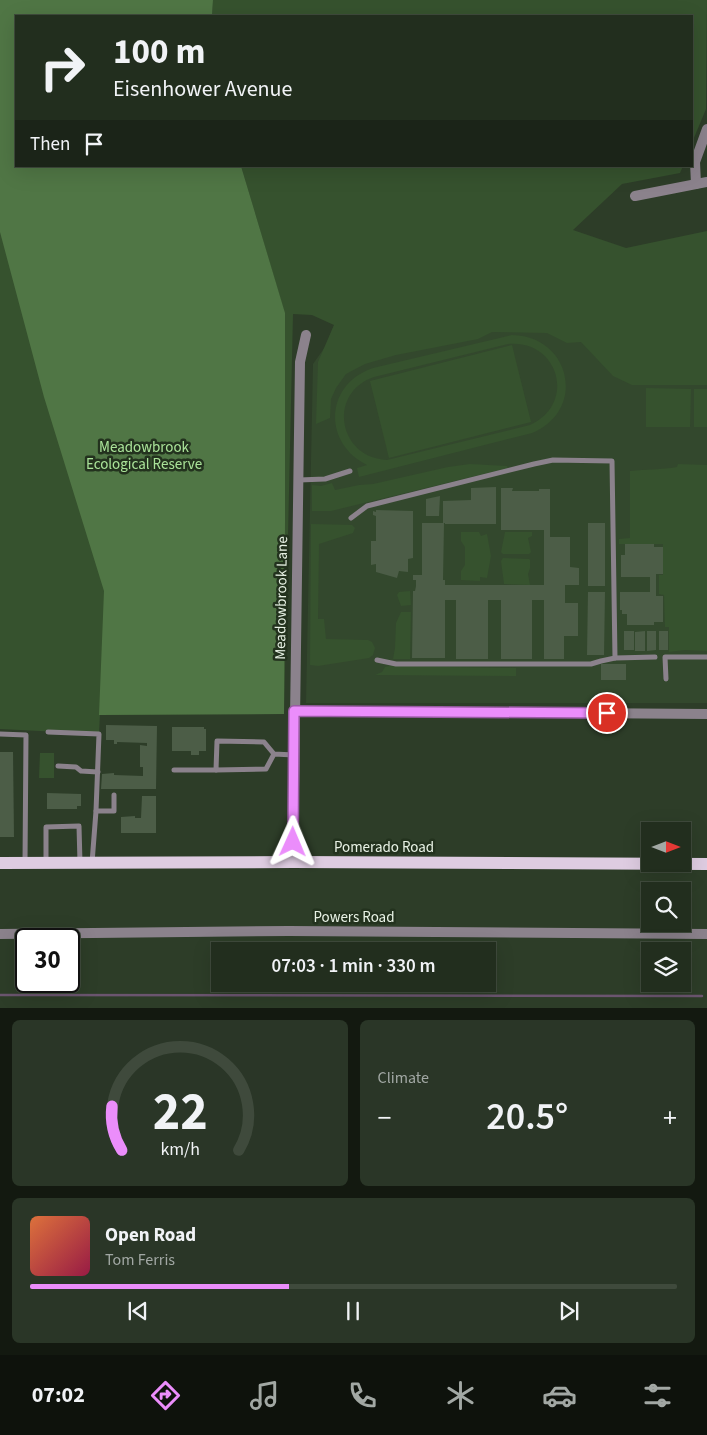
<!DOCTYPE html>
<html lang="en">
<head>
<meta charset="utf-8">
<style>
	:root { --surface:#222e1e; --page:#2a3627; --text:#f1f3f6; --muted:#a2a8a4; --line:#3f4a3c; --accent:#eb8dfb }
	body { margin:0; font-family:"Source Sans 3",sans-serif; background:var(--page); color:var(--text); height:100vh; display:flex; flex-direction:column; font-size:19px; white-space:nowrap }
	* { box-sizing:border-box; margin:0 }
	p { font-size:16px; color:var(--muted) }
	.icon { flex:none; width:28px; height:28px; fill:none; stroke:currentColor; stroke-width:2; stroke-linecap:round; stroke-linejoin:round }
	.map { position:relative; height:1008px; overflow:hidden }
	.sheet { display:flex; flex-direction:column; gap:12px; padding:12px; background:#131910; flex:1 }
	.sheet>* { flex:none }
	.top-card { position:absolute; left:15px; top:15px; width:678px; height:152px; border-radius:0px; box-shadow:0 5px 20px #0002,0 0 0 1px var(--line); background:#222e1e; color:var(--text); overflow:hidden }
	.needle { width:32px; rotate:90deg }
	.buttons { position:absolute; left:641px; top:822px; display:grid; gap:10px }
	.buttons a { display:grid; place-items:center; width:50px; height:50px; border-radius:0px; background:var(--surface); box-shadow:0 5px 20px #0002,0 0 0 1px var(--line); font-size:25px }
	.speed { position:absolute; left:15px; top:928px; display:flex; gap:10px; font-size:25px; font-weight:700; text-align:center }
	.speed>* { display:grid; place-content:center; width:65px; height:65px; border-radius:50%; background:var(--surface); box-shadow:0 5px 20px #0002,0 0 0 1px var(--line); line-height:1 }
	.speed .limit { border:2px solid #111; border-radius:8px; background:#fff; color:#111 }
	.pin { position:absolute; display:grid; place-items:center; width:42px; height:42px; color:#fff; margin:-21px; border:2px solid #fff; border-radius:50%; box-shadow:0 1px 5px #0007 }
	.me { position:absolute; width:55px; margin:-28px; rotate:1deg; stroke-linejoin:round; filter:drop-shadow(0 0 4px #0008) }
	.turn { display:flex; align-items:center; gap:18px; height:105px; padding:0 15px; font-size:22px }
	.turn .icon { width:65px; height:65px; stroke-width:2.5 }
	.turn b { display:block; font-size:35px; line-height:42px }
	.then { display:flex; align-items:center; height:48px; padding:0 15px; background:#0003; gap:10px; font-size:19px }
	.big { font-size:38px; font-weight:600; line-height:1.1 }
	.sheet .card { flex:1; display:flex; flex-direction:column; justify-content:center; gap:8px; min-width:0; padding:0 18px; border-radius:8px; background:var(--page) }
	.sheet .dial { align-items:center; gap:0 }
	.dial svg { height:130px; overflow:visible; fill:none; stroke:var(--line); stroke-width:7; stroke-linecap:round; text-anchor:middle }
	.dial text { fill:var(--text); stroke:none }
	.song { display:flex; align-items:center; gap:15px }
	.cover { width:60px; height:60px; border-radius:8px; background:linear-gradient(135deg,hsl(20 70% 55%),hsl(340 70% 35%)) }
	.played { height:5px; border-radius:2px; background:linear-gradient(90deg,var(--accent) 40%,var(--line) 40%) }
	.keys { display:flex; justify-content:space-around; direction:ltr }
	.heat { display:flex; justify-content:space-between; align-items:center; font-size:28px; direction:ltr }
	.sheet .tiles { flex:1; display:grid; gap:12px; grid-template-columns:1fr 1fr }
	.card:last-child { grid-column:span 2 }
	.trip { position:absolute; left:211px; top:942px; width:285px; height:50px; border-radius:0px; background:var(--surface); box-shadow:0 5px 20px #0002,0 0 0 1px var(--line); font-weight:600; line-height:50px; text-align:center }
	.menu { display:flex; height:80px; justify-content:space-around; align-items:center; background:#0e120c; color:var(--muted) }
	.menu .icon { width:35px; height:35px }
	.menu .current { color:var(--accent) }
	.menu b { font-size:22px; color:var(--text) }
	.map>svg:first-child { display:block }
</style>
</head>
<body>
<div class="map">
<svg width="707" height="1008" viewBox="0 0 707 1008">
	<rect width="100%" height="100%" fill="#2d3d28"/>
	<path fill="#33482d" d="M707 319V703H306L313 364 325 347 334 325Z"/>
	<g fill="#36522e" fill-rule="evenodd">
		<path d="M0 0H134L16 16V166L284 311 241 166H683L680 173 622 184 573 230 626 248 707 231V385H632L613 376 581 342 567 343 547 333 492 332 478 339 396 355 365 364 346 374 336 388 331 399 330 418 316 424 318 362 334 325 312 315 293 314 284 714H100L99 734 0 729Z"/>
		<path d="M213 0H707L706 109 691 145V16H212Z"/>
		<path d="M512 335C571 336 587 410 532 433L359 477 357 468 367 465C322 443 325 384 373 368ZM508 344C559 339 577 404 530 425L387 460C338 458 327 393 374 377Z"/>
		<path d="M512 345 531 422 389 458 370 381Z"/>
		<path d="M646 388 691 389 690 427H646Z"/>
		<rect x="694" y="389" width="13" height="38"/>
		<path d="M470 464 507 466 508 468 331 511H312V485L321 486 332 483 335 490 359 485 373 484 448 467Z"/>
		<path d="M678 464 707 465V651L685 650 669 652V627H665L664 595 659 594V575H663V544H619V539L630 538V471C646 469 661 470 677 467Z"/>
		<path d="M311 524 352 525 355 528 353 533 319 544 318 619H324L326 639 368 640 372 642 375 648 373 655 369 658 318 666 310 665Z"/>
		<path d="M461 532H479L481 536 487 534 491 556 487 578 480 577V581L461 580V571L465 565V547L461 541Z"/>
		<path d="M505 532H532V536L528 538 531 552 529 554H503L501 552Z"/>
		<path d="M503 558 529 559 530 560V568L528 574 530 585 504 584 501 561Z"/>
		<path d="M410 591 411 605 401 606 397 595 399 592Z"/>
		<path d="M401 612H411L410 659H393L395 648 396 623Z"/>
		<path d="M389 666 516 668V676L375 675 382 672 385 667Z"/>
		<path d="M40 753H54V778H39Z"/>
	</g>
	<path fill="#507645" d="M0 0H213L212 16H16V166H241L285 313V522L284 714 99 715 104 591 44 397 0 232Z"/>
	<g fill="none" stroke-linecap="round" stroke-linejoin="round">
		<path stroke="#6b556f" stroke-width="2.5" d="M0 995 702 996"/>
	</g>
	<g fill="#4c5d47">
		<path d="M496 487V524H445V523H443V501L471 500V488Z"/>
		<path d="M501 488H513L512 491H539V489H550V537H570V567L579 568V585H565V603H578V636H564V659H544V600H532V659H501V600H488V659H456V600H445V658H412L413 591H415L416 586V580H413V575H422V523H444L443 580H445V585H544V530H501Z"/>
		<path d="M440 496 439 516H426V499Z"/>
		<path d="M376 510 413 511V558L408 559V572L399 571 397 578 376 572V564L371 565V541H376V516L373 515V511L376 512Z"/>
		<rect x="588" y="523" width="17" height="63"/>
		<path d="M625 544H654V547H663V574H656V596H663V622H654V625H627V614H622V610H620V592H650V577H621V555H625Z"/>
		<path d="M588 592H605L604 655H587Z"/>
		<rect x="624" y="631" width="10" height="19"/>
		<path d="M645 631V651H635V632Z"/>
		<path d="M647 631H656V650L647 651Z"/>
		<rect x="659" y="631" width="9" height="19"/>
		<rect x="601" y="664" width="25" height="16"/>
		<path d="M106 725 157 726 156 789H101L102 774 114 773V775L143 776V767H140V745L147 746V743L117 742V744H114V740H106Z"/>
		<path d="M172 727H204V729H206V751H199V755H191V751H172Z"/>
		<path d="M0 752H13L14 837H0Z"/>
		<path d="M47 793 81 794V806H77V809H47Z"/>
		<path d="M142 796H156V833H121V817L135 816V818H141Z"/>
	</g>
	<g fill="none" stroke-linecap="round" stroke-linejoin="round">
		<g stroke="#8b828c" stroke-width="5">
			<path d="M299 480 325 479 350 471"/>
			<path d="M351 518 367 506 534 464 553 460 612 461 615 658 601 661 591 664H396L377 660"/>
			<path d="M615 658 655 657"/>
			<path d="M666 679 665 657H707"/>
			<path d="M48 732 99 734 96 811"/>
			<path d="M0 734 26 735 25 863"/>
			<path d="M274 754 266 769 216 770 217 741 264 742 274 754 294 755"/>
			<path d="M58 766 76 767 81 771 98 772"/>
			<path d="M174 770H216"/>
			<path d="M46 863V827L79 826 80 863"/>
			<path d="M92 863 96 811H114V795"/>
		</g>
		<g stroke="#8b828c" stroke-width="10">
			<path d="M696 184 695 162 707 129"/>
			<path d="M635 196 707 182"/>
			<path d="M294 711 707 714"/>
			<path d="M293 862 300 362 306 335"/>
			<path d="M0 934 289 931 707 934"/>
		</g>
		<path stroke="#decce1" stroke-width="12" d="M0 863 293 862 707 864"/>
	</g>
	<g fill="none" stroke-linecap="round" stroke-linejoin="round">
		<defs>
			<path id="route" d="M293 842 294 711 607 713"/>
		</defs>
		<use href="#route" stroke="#995ca3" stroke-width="12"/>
		<use href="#route" stroke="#eb8dfb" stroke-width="9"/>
	</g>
	<g text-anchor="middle" stroke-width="5" stroke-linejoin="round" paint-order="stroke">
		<g font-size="15" fill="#aae399" stroke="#23321e">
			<text x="144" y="452">Meadowbrook<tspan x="144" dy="17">Ecological Reserve</tspan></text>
		</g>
		<g font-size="15" fill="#e8f2e5" stroke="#23321e">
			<text transform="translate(281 598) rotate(-89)" y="5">Meadowbrook Lane</text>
			<text x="384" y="852">Pomerado Road</text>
			<text x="354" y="922">Powers Road</text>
		</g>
	</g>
</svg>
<div class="buttons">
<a><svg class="needle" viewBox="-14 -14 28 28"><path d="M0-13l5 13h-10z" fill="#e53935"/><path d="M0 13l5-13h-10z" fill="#a2a8a4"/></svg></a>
<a><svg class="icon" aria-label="search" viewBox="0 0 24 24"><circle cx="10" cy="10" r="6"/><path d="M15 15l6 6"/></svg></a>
<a><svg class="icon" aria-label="layers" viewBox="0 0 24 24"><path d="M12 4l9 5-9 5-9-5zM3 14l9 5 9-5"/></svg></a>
</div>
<div class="speed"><div class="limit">30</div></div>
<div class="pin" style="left:607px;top:713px;background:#d93025"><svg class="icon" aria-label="arrive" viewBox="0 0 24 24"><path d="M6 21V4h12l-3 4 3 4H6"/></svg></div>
<svg class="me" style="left:293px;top:842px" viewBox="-20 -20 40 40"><path d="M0-17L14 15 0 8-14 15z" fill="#eb8dfb" stroke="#fff" stroke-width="4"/></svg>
<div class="trip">07:03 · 1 min · 330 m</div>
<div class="top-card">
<div class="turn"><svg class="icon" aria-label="right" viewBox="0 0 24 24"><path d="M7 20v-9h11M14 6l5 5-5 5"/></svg><div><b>100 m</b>Eisenhower Avenue</div></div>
<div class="then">Then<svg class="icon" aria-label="arrive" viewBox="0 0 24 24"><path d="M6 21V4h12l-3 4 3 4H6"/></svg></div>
</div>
</div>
<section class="sheet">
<div class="tiles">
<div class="card dial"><svg viewBox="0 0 100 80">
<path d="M14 69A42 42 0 1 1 86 69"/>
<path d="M14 69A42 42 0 0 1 8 42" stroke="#eb8dfb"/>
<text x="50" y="56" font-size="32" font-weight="700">22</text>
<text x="50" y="72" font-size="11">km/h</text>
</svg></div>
<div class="card"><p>Climate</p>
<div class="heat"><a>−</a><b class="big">20.5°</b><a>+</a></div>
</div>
<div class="card">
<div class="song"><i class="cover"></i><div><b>Open Road</b><p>Tom Ferris</p></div></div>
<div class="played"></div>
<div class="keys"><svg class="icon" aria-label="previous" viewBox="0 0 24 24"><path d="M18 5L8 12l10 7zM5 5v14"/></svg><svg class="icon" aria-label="pause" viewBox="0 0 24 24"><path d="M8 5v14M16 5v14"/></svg><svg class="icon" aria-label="next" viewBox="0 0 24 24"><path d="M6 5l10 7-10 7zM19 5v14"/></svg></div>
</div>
</div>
</section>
<nav class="menu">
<b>07:02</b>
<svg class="icon current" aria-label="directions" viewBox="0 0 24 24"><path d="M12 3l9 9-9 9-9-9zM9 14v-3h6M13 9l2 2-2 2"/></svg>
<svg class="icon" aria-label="music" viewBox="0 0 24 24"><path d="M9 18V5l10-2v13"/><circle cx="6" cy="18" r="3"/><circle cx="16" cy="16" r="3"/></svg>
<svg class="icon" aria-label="phone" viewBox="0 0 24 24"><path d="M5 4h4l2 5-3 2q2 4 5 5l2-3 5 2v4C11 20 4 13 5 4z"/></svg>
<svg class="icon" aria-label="climate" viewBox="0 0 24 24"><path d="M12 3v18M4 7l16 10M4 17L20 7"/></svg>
<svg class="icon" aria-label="car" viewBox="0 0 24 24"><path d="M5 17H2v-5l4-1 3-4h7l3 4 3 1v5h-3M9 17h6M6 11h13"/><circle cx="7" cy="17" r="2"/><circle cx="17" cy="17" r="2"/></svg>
<svg class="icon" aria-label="filters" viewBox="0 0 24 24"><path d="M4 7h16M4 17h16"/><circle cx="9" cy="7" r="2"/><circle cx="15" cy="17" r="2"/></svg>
</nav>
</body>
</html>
